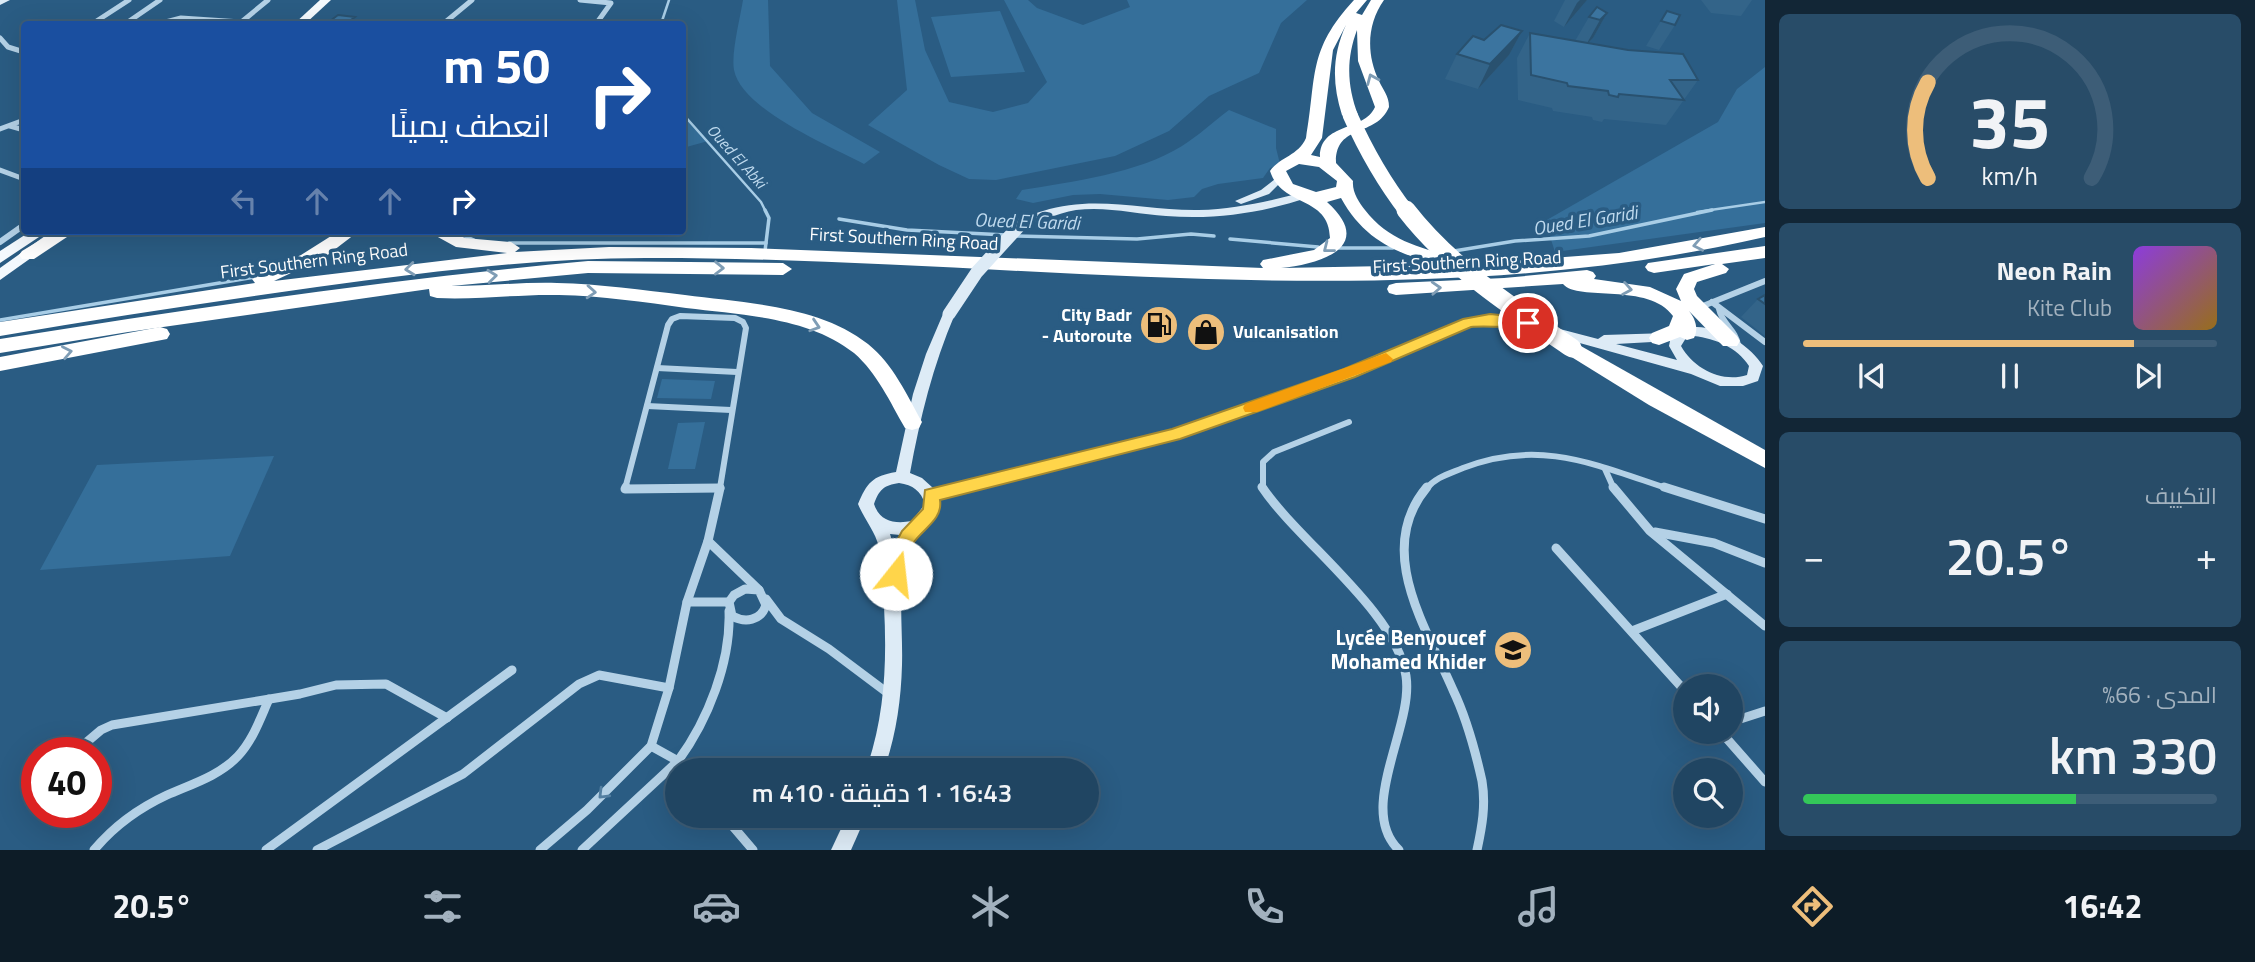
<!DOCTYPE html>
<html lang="ar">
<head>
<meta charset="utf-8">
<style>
	:root { --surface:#204562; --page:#284c68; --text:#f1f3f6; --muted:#a2b1be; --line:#3d5d77; --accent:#edbe7b }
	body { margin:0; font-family:"Titillium Web",Cairo,sans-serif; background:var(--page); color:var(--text); direction:rtl; height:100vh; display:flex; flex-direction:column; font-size:26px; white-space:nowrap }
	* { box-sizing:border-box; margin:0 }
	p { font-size:23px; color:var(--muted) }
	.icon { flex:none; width:38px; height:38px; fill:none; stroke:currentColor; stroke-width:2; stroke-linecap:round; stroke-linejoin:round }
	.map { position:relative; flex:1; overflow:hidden; direction:ltr }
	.side { display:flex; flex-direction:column; gap:14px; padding:14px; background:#122636; width:490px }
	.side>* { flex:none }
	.hud { position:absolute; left:21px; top:21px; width:665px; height:214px; border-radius:7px; box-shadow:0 7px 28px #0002,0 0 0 2px var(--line); direction:rtl; background:#1a4fa0; color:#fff; overflow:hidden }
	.tools { position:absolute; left:1673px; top:674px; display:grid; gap:14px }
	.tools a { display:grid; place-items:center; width:70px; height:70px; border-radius:50%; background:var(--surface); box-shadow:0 7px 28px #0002,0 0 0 2px var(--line); font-size:35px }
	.speed { position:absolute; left:21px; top:737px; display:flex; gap:14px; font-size:35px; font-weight:700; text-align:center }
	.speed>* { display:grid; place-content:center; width:91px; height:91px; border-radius:50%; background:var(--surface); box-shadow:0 7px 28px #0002,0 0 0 2px var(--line); line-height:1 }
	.speed .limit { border:10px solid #d22; background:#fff; color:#111 }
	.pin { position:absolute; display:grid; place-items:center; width:60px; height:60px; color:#fff; margin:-30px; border:4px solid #fff; border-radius:50%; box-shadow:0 2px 7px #0007 }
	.me { position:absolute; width:77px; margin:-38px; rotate:16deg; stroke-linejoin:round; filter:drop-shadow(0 0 5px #0008) }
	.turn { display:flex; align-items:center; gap:24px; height:147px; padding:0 21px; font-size:32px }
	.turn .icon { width:91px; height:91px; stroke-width:2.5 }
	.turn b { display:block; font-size:49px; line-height:60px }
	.lanes { display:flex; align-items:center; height:66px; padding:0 21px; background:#0003; justify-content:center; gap:35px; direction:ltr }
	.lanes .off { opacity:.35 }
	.big { font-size:52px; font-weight:600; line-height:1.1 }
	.side .card { flex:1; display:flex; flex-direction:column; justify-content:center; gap:10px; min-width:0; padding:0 24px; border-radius:10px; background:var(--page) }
	.side .dial { align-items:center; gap:0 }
	.dial svg { height:182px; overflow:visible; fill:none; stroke:var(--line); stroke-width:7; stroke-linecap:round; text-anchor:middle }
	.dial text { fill:var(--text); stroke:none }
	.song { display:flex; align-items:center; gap:21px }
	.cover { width:84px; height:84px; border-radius:10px; background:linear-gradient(135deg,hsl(270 70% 55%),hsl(40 70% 35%)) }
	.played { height:7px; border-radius:4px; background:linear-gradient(90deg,var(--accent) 80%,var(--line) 80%) }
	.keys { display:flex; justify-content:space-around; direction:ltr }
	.heat { display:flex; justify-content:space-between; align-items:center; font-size:38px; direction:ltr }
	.charge { height:10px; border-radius:5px; background:linear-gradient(90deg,#34c759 66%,var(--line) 0) }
	.trip { position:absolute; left:665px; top:758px; width:434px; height:70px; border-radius:35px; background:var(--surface); box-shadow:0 7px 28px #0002,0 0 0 2px var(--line); font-weight:600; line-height:70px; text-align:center; direction:rtl }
	.dock { display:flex; height:112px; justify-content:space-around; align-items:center; background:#0d1c27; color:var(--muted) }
	.dock .icon { width:49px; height:49px }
	.dock .current { color:var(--accent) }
	.dock b { font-size:32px; color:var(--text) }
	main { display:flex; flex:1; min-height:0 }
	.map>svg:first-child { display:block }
</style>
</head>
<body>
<main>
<section class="side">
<div class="card dial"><svg viewBox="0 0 100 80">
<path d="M14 69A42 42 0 1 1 86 69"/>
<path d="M14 69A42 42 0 0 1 14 27" stroke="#edbe7b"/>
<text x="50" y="56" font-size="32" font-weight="700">35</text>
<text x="50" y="72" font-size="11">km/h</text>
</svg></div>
<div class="card">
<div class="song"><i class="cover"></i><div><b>Neon Rain</b><p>Kite Club</p></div></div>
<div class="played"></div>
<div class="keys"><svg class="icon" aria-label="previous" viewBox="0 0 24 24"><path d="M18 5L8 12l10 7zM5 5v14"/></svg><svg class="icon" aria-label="pause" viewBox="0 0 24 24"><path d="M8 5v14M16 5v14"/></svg><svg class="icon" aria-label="next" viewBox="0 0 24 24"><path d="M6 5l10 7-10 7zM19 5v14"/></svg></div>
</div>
<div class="card"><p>التكييف</p>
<div class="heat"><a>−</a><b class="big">20.5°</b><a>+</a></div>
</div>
<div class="card"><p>المدى · 66%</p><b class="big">330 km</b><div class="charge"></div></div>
</section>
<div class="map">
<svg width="1765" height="850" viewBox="0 0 1765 850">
	<rect width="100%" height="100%" fill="#2a5c83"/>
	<g fill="#356f9a">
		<path d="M743 0H768L770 66 812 113 880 152 864 164C830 146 742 110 734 70 731 53 740 19 743 0Z"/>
		<path d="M897 0H915L925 50 949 102 993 112 1028 103 1047 82 1004 0H1028L1037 8 1083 25 1130 7 1127 0H1307L1281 23 1259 73 1209 96 1169 131 1115 156 996 180 969 179 939 165 868 125 907 90Z"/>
		<path d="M1000 11 1025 72 951 77 931 17Z"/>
		<path d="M1765 67V223L1555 252 1545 221 1718 122 1737 89Z"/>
		<path d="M1229 110 1276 129V148L1280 164 1270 168 1263 178 1218 184 1202 189 1194 197 1168 200 1100 194 1073 195 1033 203 1016 199 1022 190C1071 182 1139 173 1182 146 1198 136 1213 122 1229 110Z"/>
		<path d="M683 113 708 141 683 148Z"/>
		<path d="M662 379 715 381 711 399 657 398Z"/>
		<path d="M705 422 695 469H668L678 423Z"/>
		<path d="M274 456 230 556 40 570 97 465Z"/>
	</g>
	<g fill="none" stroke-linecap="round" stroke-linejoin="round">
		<g stroke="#a8cde6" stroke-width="2.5">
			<path d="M661 24 669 0"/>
			<path d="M682 113 761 202 766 212"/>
			<path d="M1697 212 1765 202"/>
		</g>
		<g stroke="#a8cde6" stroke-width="3.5">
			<path d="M839 219 907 230 1006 235"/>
			<path d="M453 231 474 240"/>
			<path d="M1017 236 1137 239 1191 234 1214 236"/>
			<path d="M1230 239 1318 247"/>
			<path d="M509 243H766"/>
			<path d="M1339 248H1393"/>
			<path d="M765 251 769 218 765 210"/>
			<path d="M1454 251 1515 241 1589 236 1712 210"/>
			<path d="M0 320 255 277"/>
		</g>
		<g stroke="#b4d1e6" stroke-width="5">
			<path d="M580 0 611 3 596 24"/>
			<path d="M92 24 129 0"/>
			<path d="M125 24 160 0"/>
			<path d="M158 24 181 18 241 22"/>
			<path d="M239 24 268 0"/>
			<path d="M443 24 472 0"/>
			<path d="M0 38 8 47 24 52"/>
			<path d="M10 126 24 130"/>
			<path d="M0 129 24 120"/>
			<path d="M0 170 24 179"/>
		</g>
		<g stroke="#b4d1e6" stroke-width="6">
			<path d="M0 242 24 225"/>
			<path d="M1712 302 1765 342"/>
			<path d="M1698 308 1765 281"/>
			<path d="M1719 309C1722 324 1736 330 1738 345"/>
			<path d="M657 368 737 372"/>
			<path d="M647 406 731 410"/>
			<path d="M1605 469 1614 489"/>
			<path d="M625 489 668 325 672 319 680 316 735 318 743 322 746 328 720 488"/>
			<path d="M668 489 720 488"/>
			<path d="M1263 489V462L1274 452 1349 422"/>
			<path d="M1426 489C1436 477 1449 474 1463 468 1540 438 1596 465 1669 489"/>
		</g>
		<g stroke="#b4d1e6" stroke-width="9">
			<path d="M626 487 625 489 720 488"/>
			<path d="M1262 487C1298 541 1396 611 1406 676 1414 727 1356 809 1399 850"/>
			<path d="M1427 487C1374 550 1426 627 1453 690 1465 715 1476 754 1482 781 1486 805 1482 827 1477 850"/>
			<path d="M1613 487 1650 531 1765 626"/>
			<path d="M1664 487 1765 519"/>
			<path d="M1655 532 1714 543 1765 563"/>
			<path d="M708 541 759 590"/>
			<path d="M1556 548 1685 691"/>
			<path d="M745 589 759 590 766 605C761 621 745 623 732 616L729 602 734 595Z"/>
			<path d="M766 599 781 619 829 649 889 694"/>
			<path d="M687 602H729"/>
			<path d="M1632 631 1727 594"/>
			<path d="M1731 722 1765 711"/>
			<path d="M1721 732 1765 782"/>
			<path d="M651 746 678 761 686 770"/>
			<path d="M75 752 101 730 112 725 300 694 336 685 386 684 447 718"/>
			<path d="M724 816 753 850"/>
			<path d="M94 850C114 826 139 808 167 795 192 784 219 776 238 756 253 740 260 719 269 699"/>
			<path d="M266 850 512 670"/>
			<path d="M317 850 463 774 579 684 599 675 669 688"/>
			<path d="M540 850 587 810 651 746 669 688 687 602 708 541 720 488"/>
			<path d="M582 850 678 761C708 720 731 662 729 611"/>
		</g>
		<g fill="#ddebf6" fill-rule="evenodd">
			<path d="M0 0H10L0 5Z"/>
			<path d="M1279 176 1284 179 1269 194 1241 204 1235 201 1261 190Z"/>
			<path d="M1305 192 1311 195 1309 197C1263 213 1215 220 1166 216 1137 214 1106 206 1076 210 1056 213 1039 223 1020 229L1014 225C1022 218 1033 214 1043 211 1095 194 1146 211 1199 210 1236 209 1269 201 1305 192Z"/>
			<path d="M949 310 955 314C933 365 920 418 910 473L922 478 933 488 1173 430 1331 376 1468 319 1502 315 1534 321 1540 325 1534 329 1502 323 1470 327 1341 382 1179 439 939 499 941 504C932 527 911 538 905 563 898 597 903 630 902 665 901 701 896 735 884 770H866C885 716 887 662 884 606 883 587 884 566 879 547 875 531 864 519 858 504 867 483 872 476 896 472L913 394 926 354 943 314ZM899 483C913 485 921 491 925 504L912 521C895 524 880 522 874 504 879 490 884 485 899 483ZM890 534 900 535 894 547Z"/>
			<path d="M1556 328 1598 339 1604 335 1668 333 1673 335C1700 313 1748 341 1763 366L1758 381 1743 386H1720L1691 374 1551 335 1550 332 1551 329ZM1694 336C1716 339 1737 347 1749 366L1747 375C1722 383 1694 369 1681 346L1686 338ZM1670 341 1669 346 1677 360 1616 344Z"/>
			<path d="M847 816H866L851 850H831Z"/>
		</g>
		<g fill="#f4f9fd" fill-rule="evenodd">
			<path d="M320 0H331L305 24H294Z"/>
			<path d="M31 231H48L0 263V251Z"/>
			<path d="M52 231H69L0 280V268Z"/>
		</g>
		<g fill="#fff" fill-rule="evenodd">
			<path d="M1354 0H1367L1356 13 1362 15 1371 0H1384C1367 24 1366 54 1379 81 1383 90 1389 96 1389 107 1376 138 1335 123 1336 163L1353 181C1352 192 1359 202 1365 210 1391 244 1429 250 1467 260L1470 264 1619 253 1765 227V237C1399 322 1017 257 645 258 536 258 426 272 317 287 211 302 105 318 0 336V322L255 283 252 279 255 275 301 255 339 231H359L325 257 274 281 507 253 456 247 427 231H450L465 238 511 242 520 248 515 252 609 247 751 248 1263 268 1260 264 1263 260 1314 250 1330 238C1329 195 1282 208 1270 171 1281 156 1298 156 1306 138 1317 76 1307 51 1354 0ZM1346 25C1332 55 1332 84 1342 115L1350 120 1358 115C1347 86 1346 59 1357 30L1358 61 1375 107C1364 132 1320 122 1320 157L1311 155 1322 138 1333 50ZM1299 164 1319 167 1337 181 1336 187 1316 192 1293 184 1286 171ZM1341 198C1364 240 1397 254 1441 265L1281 268C1322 264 1376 246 1327 202Z"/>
			<path d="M55 231H76L34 259H22L19 255 22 251Z"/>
			<path d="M1765 246V258L1722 264 1729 269 1726 273 1697 282 1694 289 1697 296 1737 336 1740 341 1737 346H1723L1689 311C1695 318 1699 329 1694 338L1687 340 1680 337 1659 345 1652 343 1649 338 1652 333 1669 326 1673 316C1649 282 1578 302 1563 284L1396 295 1389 293 1387 289 1389 285 1396 283 1504 278 1587 270 1593 272 1596 276 1594 279 1650 287 1681 301 1676 289 1684 274 1715 264 1654 273 1648 271 1645 267 1648 263Z"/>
			<path d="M588 261 783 263 792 269 783 275 588 273 451 286C486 286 522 282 557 283 600 284 642 290 685 295 744 303 819 305 868 344 893 364 907 395 922 422L919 428 912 430 905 428C890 402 877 373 854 353 809 317 742 315 686 308 644 302 602 296 559 295 518 294 478 300 437 298L430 296 429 289 128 332 0 353V339C195 308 391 279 588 261Z"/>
			<path d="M160 327 167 329 170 334 167 339 0 371V357Z"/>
			<path d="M1572 341 1765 450V468L1649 405 1565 353 1562 348 1565 343Z"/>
		</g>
		<path stroke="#ddebf6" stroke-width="13" d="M949 314 977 272 1020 225"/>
		<path stroke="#fff" stroke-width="15" d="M1350 115C1366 151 1383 181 1407 212"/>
		<path stroke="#fff" stroke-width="19" d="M1406 210C1450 267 1513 308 1572 348"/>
	</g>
	<g fill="#336489">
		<path d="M1565 0H1587L1564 27 1554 21Z"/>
		<path d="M1701 0H1752L1741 16 1711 13Z"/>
		<path d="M1667 11 1675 25 1659 50 1646 46Z"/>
		<path d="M1607 13 1593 38 1588 43 1698 80 1666 125 1604 119 1602 122 1593 120 1592 117 1553 111 1552 108 1518 100 1517 58 1530 33 1575 41 1589 17Z"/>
		<path d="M1522 31 1509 55 1478 89 1445 79 1457 54Z"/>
		<path d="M1765 295V336L1741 317 1758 299Z"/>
	</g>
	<g fill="#29516f">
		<path d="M1580 0H1587L1564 27 1577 3Z"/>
		<path d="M1607 13 1593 38 1586 45 1600 20Z"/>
		<path d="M1522 31 1509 55 1478 89 1490 64Z"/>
	</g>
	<g fill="#3b749f" stroke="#29516f" stroke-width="2">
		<path d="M1597 7 1607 13 1600 20 1589 17Z"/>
		<path d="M1667 11 1680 15 1675 25 1661 21Z"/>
		<path d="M338 15 355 17 351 20 372 21 368 24H326Z"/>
		<path d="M1501 25 1522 31 1490 64 1457 54 1473 36 1484 40Z"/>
		<path d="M1530 33 1628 50 1683 54 1698 80H1670L1684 100 1619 94 1618 97 1609 95 1608 91 1568 86 1567 83 1531 75Z"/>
		<path d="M1765 295V304L1758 299Z"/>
	</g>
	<defs><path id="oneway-chevron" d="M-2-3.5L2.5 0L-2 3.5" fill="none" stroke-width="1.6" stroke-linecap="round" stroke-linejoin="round" transform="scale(1.75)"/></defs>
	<g stroke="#7f9db5">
		<use href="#oneway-chevron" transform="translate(1372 79) rotate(-113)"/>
		<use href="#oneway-chevron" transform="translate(1698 245) rotate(169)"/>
		<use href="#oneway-chevron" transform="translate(1328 248) rotate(142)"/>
		<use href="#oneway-chevron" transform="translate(719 268) rotate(1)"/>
		<use href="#oneway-chevron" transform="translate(410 269) rotate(174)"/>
		<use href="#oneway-chevron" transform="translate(492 276) rotate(-6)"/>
		<use href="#oneway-chevron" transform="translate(1436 288) rotate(-3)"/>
		<use href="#oneway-chevron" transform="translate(1627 289) rotate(10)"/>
		<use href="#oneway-chevron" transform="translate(591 292) rotate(4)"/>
		<use href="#oneway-chevron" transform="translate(815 326) rotate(18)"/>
		<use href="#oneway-chevron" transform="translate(67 352) rotate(-11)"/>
	</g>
	<use stroke="#537fa1" href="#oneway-chevron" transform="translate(603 794) rotate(135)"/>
	<path fill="#ffd54a" stroke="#a68a30" stroke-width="2" d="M1490 314 1528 318 1535 323C1528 330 1486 325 1471 327L1355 377 1180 439 940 500C943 519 924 528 914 542 906 553 908 567 902 580L896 582 889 580 887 574 891 552 902 531 923 509 925 490 1172 429 1344 369 1463 319Z"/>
	<path fill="#f59e0b" d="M1386 353 1393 359 1391 362 1257 412H1245L1243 408 1245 404Z"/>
	<defs>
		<symbol id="fuel-disc" viewBox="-11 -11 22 22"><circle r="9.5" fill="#edbe7b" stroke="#2a5c83"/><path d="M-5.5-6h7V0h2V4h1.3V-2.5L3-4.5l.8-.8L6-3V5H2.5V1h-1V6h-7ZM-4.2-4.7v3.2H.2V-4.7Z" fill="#111"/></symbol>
		<symbol id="shop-disc" viewBox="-11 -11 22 22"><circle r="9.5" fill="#edbe7b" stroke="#2a5c83"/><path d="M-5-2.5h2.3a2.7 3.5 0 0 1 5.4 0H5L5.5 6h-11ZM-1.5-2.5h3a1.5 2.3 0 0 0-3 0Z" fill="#111"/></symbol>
		<symbol id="school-disc" viewBox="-11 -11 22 22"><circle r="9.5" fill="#edbe7b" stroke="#2a5c83"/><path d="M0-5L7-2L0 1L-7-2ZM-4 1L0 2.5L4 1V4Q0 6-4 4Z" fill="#111"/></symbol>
	</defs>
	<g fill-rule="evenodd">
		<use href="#fuel-disc" x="1137" y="303" width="44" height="44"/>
		<use href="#shop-disc" x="1184" y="310" width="44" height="44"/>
		<use href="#school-disc" x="1491" y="628" width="44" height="44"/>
	</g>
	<g text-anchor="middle" stroke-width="7" stroke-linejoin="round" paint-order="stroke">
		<g font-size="16" font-style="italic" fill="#bfdaee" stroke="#2a5c83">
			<text transform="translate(737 156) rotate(48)" y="6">Oued El Abki</text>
		</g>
		<g font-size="18" fill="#fff" stroke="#2a5c83">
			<text transform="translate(904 239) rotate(3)" y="6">First Southern Ring Road</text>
			<text transform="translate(314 261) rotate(-7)" y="6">First Southern Ring Road</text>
			<text transform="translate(1467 262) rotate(-3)" y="6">First Southern Ring Road</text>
		</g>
		<g font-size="18" font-weight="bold" fill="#fff" stroke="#2a5c83" text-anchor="end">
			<text x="1132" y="321">City Badr<tspan x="1132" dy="21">- Autoroute</tspan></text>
			<text x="1233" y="338" text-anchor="start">Vulcanisation</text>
		</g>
		<g font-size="19" font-style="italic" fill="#bfdaee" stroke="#2a5c83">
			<text transform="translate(1585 220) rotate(-9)" y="7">Oued El Garidi</text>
			<text transform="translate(1027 221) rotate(2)" y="7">Oued El Garidi</text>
		</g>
		<g font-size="21" font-weight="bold" fill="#fff" stroke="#2a5c83" text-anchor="end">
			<text x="1486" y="645">Lycée Benyoucef<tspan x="1486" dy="24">Mohamed Khider</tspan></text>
		</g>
	</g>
</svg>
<div class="tools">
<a><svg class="icon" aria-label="sound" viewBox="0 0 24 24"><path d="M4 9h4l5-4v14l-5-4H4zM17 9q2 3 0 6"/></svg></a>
<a><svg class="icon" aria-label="search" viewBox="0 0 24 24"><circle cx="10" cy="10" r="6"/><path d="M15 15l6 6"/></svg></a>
</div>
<div class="speed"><div class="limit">40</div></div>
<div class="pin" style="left:1528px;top:323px;background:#d93025"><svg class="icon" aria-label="arrive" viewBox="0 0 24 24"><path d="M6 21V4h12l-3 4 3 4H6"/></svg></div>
<svg class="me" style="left:896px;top:574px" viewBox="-20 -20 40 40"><circle r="19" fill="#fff"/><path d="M0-13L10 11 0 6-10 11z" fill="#ffd54a"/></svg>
<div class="trip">16:43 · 1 دقيقة · 410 m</div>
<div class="hud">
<div class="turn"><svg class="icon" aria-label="right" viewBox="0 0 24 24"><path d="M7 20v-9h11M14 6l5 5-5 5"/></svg><div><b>50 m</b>انعطف يمينًا</div></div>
<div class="lanes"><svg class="icon off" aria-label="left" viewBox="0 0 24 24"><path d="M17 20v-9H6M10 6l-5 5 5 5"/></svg><svg class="icon off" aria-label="ahead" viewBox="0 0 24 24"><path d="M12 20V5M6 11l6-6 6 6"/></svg><svg class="icon off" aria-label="ahead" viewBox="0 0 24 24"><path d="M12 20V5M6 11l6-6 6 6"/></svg><svg class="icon" aria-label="right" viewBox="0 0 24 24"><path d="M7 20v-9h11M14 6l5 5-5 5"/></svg></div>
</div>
</div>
</main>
<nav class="dock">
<b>16:42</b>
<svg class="icon current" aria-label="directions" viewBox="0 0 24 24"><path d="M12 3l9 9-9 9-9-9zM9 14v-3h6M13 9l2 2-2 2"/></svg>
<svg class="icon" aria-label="music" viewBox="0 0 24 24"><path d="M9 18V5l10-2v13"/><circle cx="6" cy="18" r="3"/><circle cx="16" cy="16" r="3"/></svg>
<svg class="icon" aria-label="phone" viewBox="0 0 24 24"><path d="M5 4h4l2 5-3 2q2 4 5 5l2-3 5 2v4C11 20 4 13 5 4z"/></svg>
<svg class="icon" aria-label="climate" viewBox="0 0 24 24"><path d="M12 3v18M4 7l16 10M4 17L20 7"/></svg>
<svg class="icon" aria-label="car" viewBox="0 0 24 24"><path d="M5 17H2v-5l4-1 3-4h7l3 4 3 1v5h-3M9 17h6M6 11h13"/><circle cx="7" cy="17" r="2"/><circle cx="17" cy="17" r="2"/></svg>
<svg class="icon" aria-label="filters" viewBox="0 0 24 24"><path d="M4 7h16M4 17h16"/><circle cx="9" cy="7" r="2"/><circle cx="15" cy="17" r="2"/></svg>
<b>20.5°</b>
</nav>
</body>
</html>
